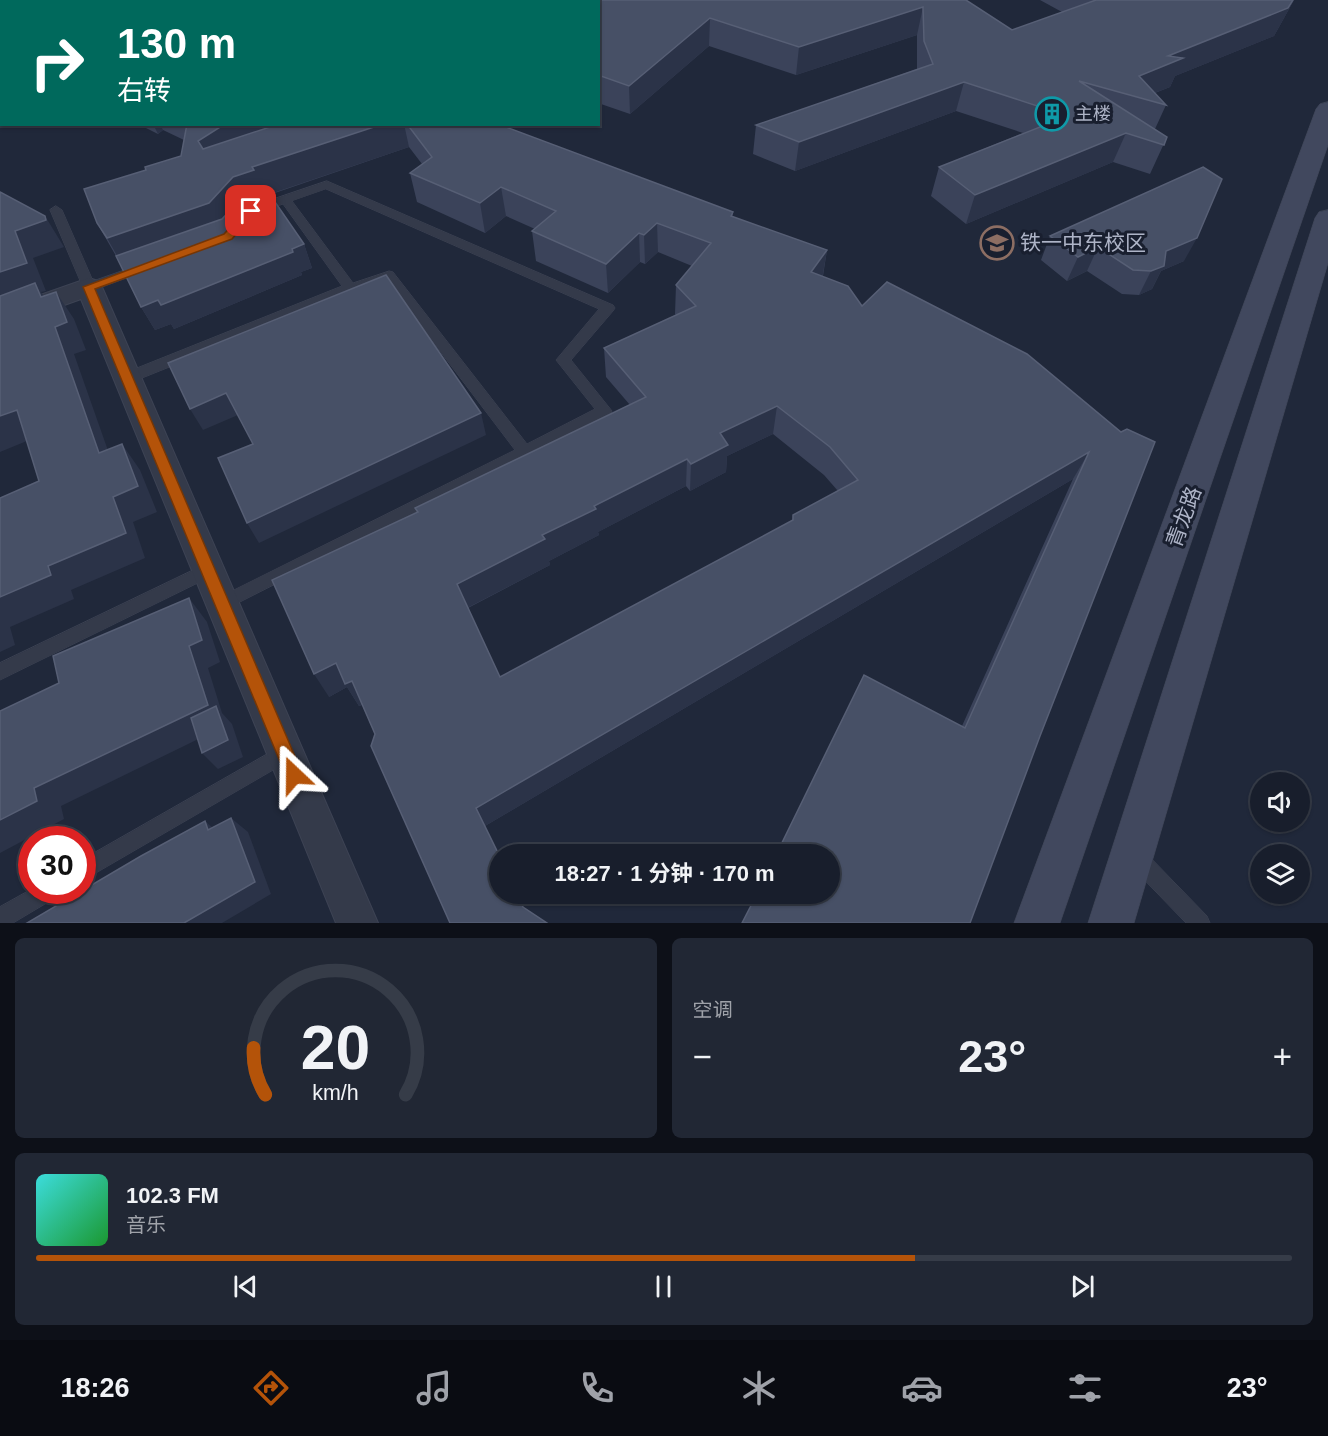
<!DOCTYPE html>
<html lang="zh">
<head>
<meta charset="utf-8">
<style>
	:root { --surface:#181e2c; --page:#212734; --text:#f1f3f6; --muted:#9fa2a9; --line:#363c48; --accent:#b45309 }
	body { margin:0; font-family:Arial,"Noto Sans SC",sans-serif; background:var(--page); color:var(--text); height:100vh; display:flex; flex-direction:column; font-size:22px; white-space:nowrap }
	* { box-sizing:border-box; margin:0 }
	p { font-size:20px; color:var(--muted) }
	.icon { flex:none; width:33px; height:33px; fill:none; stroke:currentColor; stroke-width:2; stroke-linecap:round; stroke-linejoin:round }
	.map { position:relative; height:923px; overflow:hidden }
	.side { display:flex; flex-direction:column; gap:15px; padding:15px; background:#0d1018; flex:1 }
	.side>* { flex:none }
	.top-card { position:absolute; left:0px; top:0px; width:600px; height:126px; box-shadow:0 2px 4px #0004,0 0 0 2px var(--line); background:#00695c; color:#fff; overflow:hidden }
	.fabs { position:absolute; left:1250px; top:772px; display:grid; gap:12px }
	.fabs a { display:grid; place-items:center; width:60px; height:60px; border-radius:50%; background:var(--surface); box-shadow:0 2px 4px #0004,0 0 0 2px var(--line); font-size:30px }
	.speed { position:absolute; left:18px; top:826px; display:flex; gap:12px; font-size:30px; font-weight:700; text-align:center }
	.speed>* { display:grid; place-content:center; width:78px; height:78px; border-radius:50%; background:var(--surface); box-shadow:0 2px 4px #0004,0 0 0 2px var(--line); line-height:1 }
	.speed .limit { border:9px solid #d22; background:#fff; color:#111 }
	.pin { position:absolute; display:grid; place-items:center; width:51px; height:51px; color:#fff; margin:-26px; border-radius:12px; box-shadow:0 3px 9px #0006 }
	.me { position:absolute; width:66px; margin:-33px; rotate:337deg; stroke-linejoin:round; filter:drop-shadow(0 0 4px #0008) }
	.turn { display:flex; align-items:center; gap:21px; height:126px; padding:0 18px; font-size:27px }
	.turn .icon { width:78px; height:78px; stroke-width:2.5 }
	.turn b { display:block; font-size:42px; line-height:51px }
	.big { font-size:45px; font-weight:700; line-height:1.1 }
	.side .card { flex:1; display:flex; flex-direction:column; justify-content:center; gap:9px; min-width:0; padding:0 21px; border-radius:9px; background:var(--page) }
	.side .dial { align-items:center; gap:0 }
	.dial svg { height:156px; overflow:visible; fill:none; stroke:var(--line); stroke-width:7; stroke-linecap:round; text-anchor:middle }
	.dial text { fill:var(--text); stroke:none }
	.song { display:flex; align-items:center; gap:18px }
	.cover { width:72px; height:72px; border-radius:9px; background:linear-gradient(135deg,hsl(180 70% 55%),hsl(130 70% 35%)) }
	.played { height:6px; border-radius:3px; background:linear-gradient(90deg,var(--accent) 70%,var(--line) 70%) }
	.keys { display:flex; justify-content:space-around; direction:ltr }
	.heat { display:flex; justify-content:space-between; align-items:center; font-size:33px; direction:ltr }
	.side .tiles { flex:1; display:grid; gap:15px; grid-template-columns:1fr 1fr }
	.card:last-child { grid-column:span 2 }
	.trip { position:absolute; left:489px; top:844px; width:351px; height:60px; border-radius:30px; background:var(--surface); box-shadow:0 2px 4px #0004,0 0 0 2px var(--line); font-weight:700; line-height:60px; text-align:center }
	.menu { display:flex; height:96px; justify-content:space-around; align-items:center; background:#0a0c12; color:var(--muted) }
	.menu .icon { width:42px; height:42px }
	.menu .current { color:var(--accent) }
	.menu b { font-size:27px; color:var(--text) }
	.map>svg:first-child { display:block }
</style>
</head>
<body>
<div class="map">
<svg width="1328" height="923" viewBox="0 0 1328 923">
	<rect width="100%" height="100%" fill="#20283a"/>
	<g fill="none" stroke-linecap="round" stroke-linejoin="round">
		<defs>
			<g id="lane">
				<path d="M327 181 613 305 615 308 613 311 571 360 612 411 610 415 222 611 216 609 214 604 216 599 515 450 386 280 132 382H122L120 378 122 374 342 286 283 204 257 213 251 209 253 206ZM326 189 599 309 556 360 595 409 527 444 393 272 389 271 353 283 292 201Z"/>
				<path d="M56 206 62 210 93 281 144 263 148 264V270L94 290H84L50 210Z"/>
				<path d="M208 563 214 565 216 570 214 575 0 680V663Z"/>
				<path d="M285 744 292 747 294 753 292 759 82 881V860Z"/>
				<path d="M1135 846 1142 849 1207 916 1210 923H1186L1128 863 1125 856 1128 849Z"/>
				<path d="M32 889 58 891 55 898 13 923H0V907Z"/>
			</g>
			<g id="street">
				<path d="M211 0H232L233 2H212Z"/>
				<path d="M89 278 98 281 102 287 378 923H336L81 299 0 328V309Z"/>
			</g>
			<g id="secondary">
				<path d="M1328 102V145L1060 923H1014L1316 109 1320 104Z"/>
				<path d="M1328 210V263L1134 923H1088L1315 218 1319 212Z"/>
			</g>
		</defs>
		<use href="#lane" stroke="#3d4354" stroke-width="1"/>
		<use href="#street" stroke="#3d4354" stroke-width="2"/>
		<use href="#secondary" stroke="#3d4354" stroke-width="1"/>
		<use href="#lane" fill="#343a4a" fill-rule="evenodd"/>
		<use href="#street" fill="#343a4a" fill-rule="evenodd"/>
		<use href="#secondary" fill="#41485e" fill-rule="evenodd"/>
	</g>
	<g fill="#3b435a" fill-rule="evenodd">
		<path d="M277 0H966L1012 30 1062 12 1040 0H1294L1274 36 1175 76 1170 87 1155 93 1166 105 1155 129 1167 137 1150 174 1113 162 966 224 931 196 939 167 1023 133 956 111 795 171 753 154 756 125 917 69V35L796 75 709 46 630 114 598 103V2H281Z"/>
		<path d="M138 124H498L733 212V217L827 250 823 276 862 306 1121 432 1040 736 970 923 962 726 1073 479 485 826 450 923 375 734 362 705 359 706 347 687 329 697 417 512 415 508 630 405 606 377 604 348 676 315 675 314 676 285 692 266 658 252 645 264 640 262 608 293 536 261 532 231 535 229 506 216 485 233 417 202 410 173 422 164 409 147 269 195 304 244 312 268 301 272 302 275 174 329 171 324 155 330 141 307 116 256 97 223 146 170 181 156 184 140 163 130 158 134ZM773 434 824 475 838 491 793 515 792 521 500 677 468 608 550 565 549 561 599 535 598 532 686 486 690 491 726 472 727 456Z"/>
		<path d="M1050 236 1184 261 1161 271 1152 289 1139 295 1122 294 1087 271 1067 281 1041 260Z"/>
	</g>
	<g fill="#2b3348">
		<path d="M1293 0H1294L1274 36 1175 76 1170 87 1141 98 1139 76 1168 56Z"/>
		<path d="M923 7 917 35 796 75 799 47Z"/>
		<path d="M710 18 709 46 630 114 629 86Z"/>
		<path d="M0 39 2 42V66L0 63Z"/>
		<path d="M964 82 956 111 795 171 799 142Z"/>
		<path d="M153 124H160L163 130 158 134Z"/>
		<path d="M225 124H283L211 170 198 141Z"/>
		<path d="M383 124H404L409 147 264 196 223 232 124 268 107 238 252 167Z"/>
		<path d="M1126 133 1113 162 966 224 975 195Z"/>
		<path d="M501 187 506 216 485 233 480 203Z"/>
		<path d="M45 216 64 247 33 258 46 291 41 292 54 311 0 307V272L15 231Z"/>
		<path d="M657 223 658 252 645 264 644 235Z"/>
		<path d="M639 233 640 262 608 293 606 264Z"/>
		<path d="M1197 238 1184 261 1161 271 1152 289 1139 295 1151 271 1166 251Z"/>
		<path d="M304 244 312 268 301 272 302 275 174 329 171 324 155 330 141 307Z"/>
		<path d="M1098 247 1087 271 1067 281 1078 257Z"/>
		<path d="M827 250 822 279 811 272Z"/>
		<path d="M56 292 74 319 86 350 74 354 118 479 99 453 55 327Z"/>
		<path d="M226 393 238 415 203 430 190 409Z"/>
		<path d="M777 406 773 434 727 456 726 472 690 491 691 464 720 433Z"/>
		<path d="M17 410 39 436 0 452V416Z"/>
		<path d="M481 413 486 435 259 543 247 523Z"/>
		<path d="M122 444 140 470 157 512 133 522 145 558 71 590 74 599 10 627 15 645 0 652V597L48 566 113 497Z"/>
		<path d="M1089 452 1073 479 485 826 476 808Z"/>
		<path d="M687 459 686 486 598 532 599 535 549 561 550 565 465 609 457 584 594 506Z"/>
		<path d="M189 598 207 622 220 662 208 668 222 713 232 724 243 757 218 769 202 753 223 727 61 806 64 819 0 853V820L34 788 189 646Z"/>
		<path d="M336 663 352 681 365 703 359 706 347 687 329 697 314 674Z"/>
		<path d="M231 818 248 832 271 894 222 923H184Z"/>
		<path d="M205 821 222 836 208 830Z"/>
	</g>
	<g fill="#475066" stroke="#575f75" stroke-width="1.5" fill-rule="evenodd">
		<path d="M0 0H146L150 2H2V36L0 35Z"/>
		<path d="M160 0H166L170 2H157Z"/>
		<path d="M345 0H966L1012 30 1096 0H1293L1288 8 1168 56 1183 58 1139 76 1166 105 1079 81 1167 137 1164 145 1126 133 975 195 939 167 1068 116 964 82 799 142 756 125 933 64 924 41 923 7 799 47 710 18 629 86 598 75V2H349Z"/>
		<path d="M187 124H225L198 141 203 149 279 124H383L252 167 254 170 233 177 209 203 107 238 97 223 84 189 146 170 145 167 181 156Z"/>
		<path d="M407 124H498L733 212 731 216 827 250 811 272 848 286 862 306 887 282 1027 354 1121 432 1127 429 1155 442 1040 736 970 923H742L757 894H830V855H776L864 675 965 728 1089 452 476 808 500 857V894H517L523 907 547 923H450L371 746 375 734 352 681 345 684 336 663 314 674 272 580 418 512 415 508 646 397 604 348 696 306 676 285 711 243 657 223 644 235 639 233 606 264 532 231 556 211 501 187 480 203 410 173 432 157ZM777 406 830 447 858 480 793 515V520L500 677 457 584 545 539 542 535 596 509 594 506 687 459 691 464 728 445 720 433Z"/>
		<path d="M1203 167 1222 179 1197 238 1166 251 1164 266 1151 271 1133 270 1098 247 1078 257 1050 236Z"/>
		<path d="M264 186 304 244 292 249 293 252 161 305 158 300 141 307 116 256 222 219 247 192Z"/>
		<path d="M0 192 45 216 46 220 15 231 27 263 0 272Z"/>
		<path d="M386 275 481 413 247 523 218 458 253 444 226 393 190 409 168 363Z"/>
		<path d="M35 283 41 297 56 292 67 322 55 327 99 453 122 444 138 486 113 497 126 533 48 566 51 575 0 597V498L39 481 17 410 0 416V296Z"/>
		<path d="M189 598 202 640 189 646 208 705 34 788 37 801 0 820V711L59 683 53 656Z"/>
		<path d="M216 706 228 740 202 753 191 718Z"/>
		<path d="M231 818 255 882 184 923H27L141 856 205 821 208 830Z"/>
	</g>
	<path fill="#b45309" stroke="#753606" stroke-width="1.5" d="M247 209 256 211 232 239 95 289 303 775 300 781 294 783 288 781 83 287 224 234Z"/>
	<defs>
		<symbol id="building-ring" viewBox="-11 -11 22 22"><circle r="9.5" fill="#191f2f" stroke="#0f9aa8" stroke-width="1.5"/><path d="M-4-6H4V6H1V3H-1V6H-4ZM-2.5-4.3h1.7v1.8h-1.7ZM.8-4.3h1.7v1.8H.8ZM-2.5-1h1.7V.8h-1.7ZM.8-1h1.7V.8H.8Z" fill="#0f9aa8"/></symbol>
		<symbol id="school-ring" viewBox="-11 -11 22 22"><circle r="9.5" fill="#191f2f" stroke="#8d6e63" stroke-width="1.5"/><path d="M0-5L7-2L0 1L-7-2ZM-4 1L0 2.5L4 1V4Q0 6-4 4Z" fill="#8d6e63"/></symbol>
	</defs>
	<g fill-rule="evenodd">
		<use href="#building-ring" x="1033" y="95" width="38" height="38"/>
		<use href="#school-ring" x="978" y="224" width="38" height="38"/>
	</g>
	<g text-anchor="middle" stroke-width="6" stroke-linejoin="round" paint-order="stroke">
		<g font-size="18" fill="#aeb4c7" stroke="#191f2f" text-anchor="start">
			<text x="1075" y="120">主楼</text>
		</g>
		<g font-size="21" fill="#aeb4c7" stroke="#191f2f" text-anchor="start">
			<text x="1020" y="250">铁一中东校区</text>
		</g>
		<g font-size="21" fill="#aeb4c7" stroke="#191f2f">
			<text transform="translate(1184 517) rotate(-70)" y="7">青龙路</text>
		</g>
	</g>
</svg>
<div class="fabs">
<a><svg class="icon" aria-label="sound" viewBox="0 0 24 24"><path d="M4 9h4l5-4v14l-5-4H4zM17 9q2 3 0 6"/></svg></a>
<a><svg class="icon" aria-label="layers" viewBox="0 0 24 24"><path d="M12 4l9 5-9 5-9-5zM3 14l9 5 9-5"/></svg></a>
</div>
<div class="speed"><div class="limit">30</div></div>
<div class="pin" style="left:251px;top:211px;background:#d93025"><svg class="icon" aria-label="arrive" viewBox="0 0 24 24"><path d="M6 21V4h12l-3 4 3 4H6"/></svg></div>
<svg class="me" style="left:294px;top:775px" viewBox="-20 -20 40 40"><path d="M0-17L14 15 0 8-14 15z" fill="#b45309" stroke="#fff" stroke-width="4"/></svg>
<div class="trip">18:27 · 1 分钟 · 170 m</div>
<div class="top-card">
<div class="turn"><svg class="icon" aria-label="right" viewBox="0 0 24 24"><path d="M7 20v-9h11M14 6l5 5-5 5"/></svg><div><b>130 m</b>右转</div></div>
</div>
</div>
<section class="side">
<div class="tiles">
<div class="card dial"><svg viewBox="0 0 100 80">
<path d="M14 69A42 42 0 1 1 86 69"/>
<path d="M14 69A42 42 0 0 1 8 45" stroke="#b45309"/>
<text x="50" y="56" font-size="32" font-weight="700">20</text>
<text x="50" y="72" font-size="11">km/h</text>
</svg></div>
<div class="card"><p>空调</p>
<div class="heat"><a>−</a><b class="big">23°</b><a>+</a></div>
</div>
<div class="card">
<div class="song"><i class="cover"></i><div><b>102.3 FM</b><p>音乐</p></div></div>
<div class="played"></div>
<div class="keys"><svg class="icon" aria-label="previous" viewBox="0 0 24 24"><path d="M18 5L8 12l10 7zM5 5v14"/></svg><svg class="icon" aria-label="pause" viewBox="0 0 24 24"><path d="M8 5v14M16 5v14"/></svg><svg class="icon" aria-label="next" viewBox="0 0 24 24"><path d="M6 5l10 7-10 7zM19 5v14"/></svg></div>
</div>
</div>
</section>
<nav class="menu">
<b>18:26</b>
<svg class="icon current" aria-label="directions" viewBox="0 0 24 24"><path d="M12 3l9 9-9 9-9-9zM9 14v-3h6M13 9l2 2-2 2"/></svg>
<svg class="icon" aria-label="music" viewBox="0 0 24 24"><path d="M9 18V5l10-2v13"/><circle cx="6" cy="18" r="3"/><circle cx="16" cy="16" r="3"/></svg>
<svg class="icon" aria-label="phone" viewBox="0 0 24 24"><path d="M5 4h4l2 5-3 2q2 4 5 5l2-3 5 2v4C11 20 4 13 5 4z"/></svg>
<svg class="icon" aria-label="climate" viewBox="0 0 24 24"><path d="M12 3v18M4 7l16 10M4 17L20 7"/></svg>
<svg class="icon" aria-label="car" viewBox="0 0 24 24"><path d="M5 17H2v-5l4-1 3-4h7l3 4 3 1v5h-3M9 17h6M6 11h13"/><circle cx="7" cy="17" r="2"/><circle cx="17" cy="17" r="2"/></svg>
<svg class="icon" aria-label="filters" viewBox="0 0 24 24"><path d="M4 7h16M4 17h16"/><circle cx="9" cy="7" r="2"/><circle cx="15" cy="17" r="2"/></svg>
<b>23°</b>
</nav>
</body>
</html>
